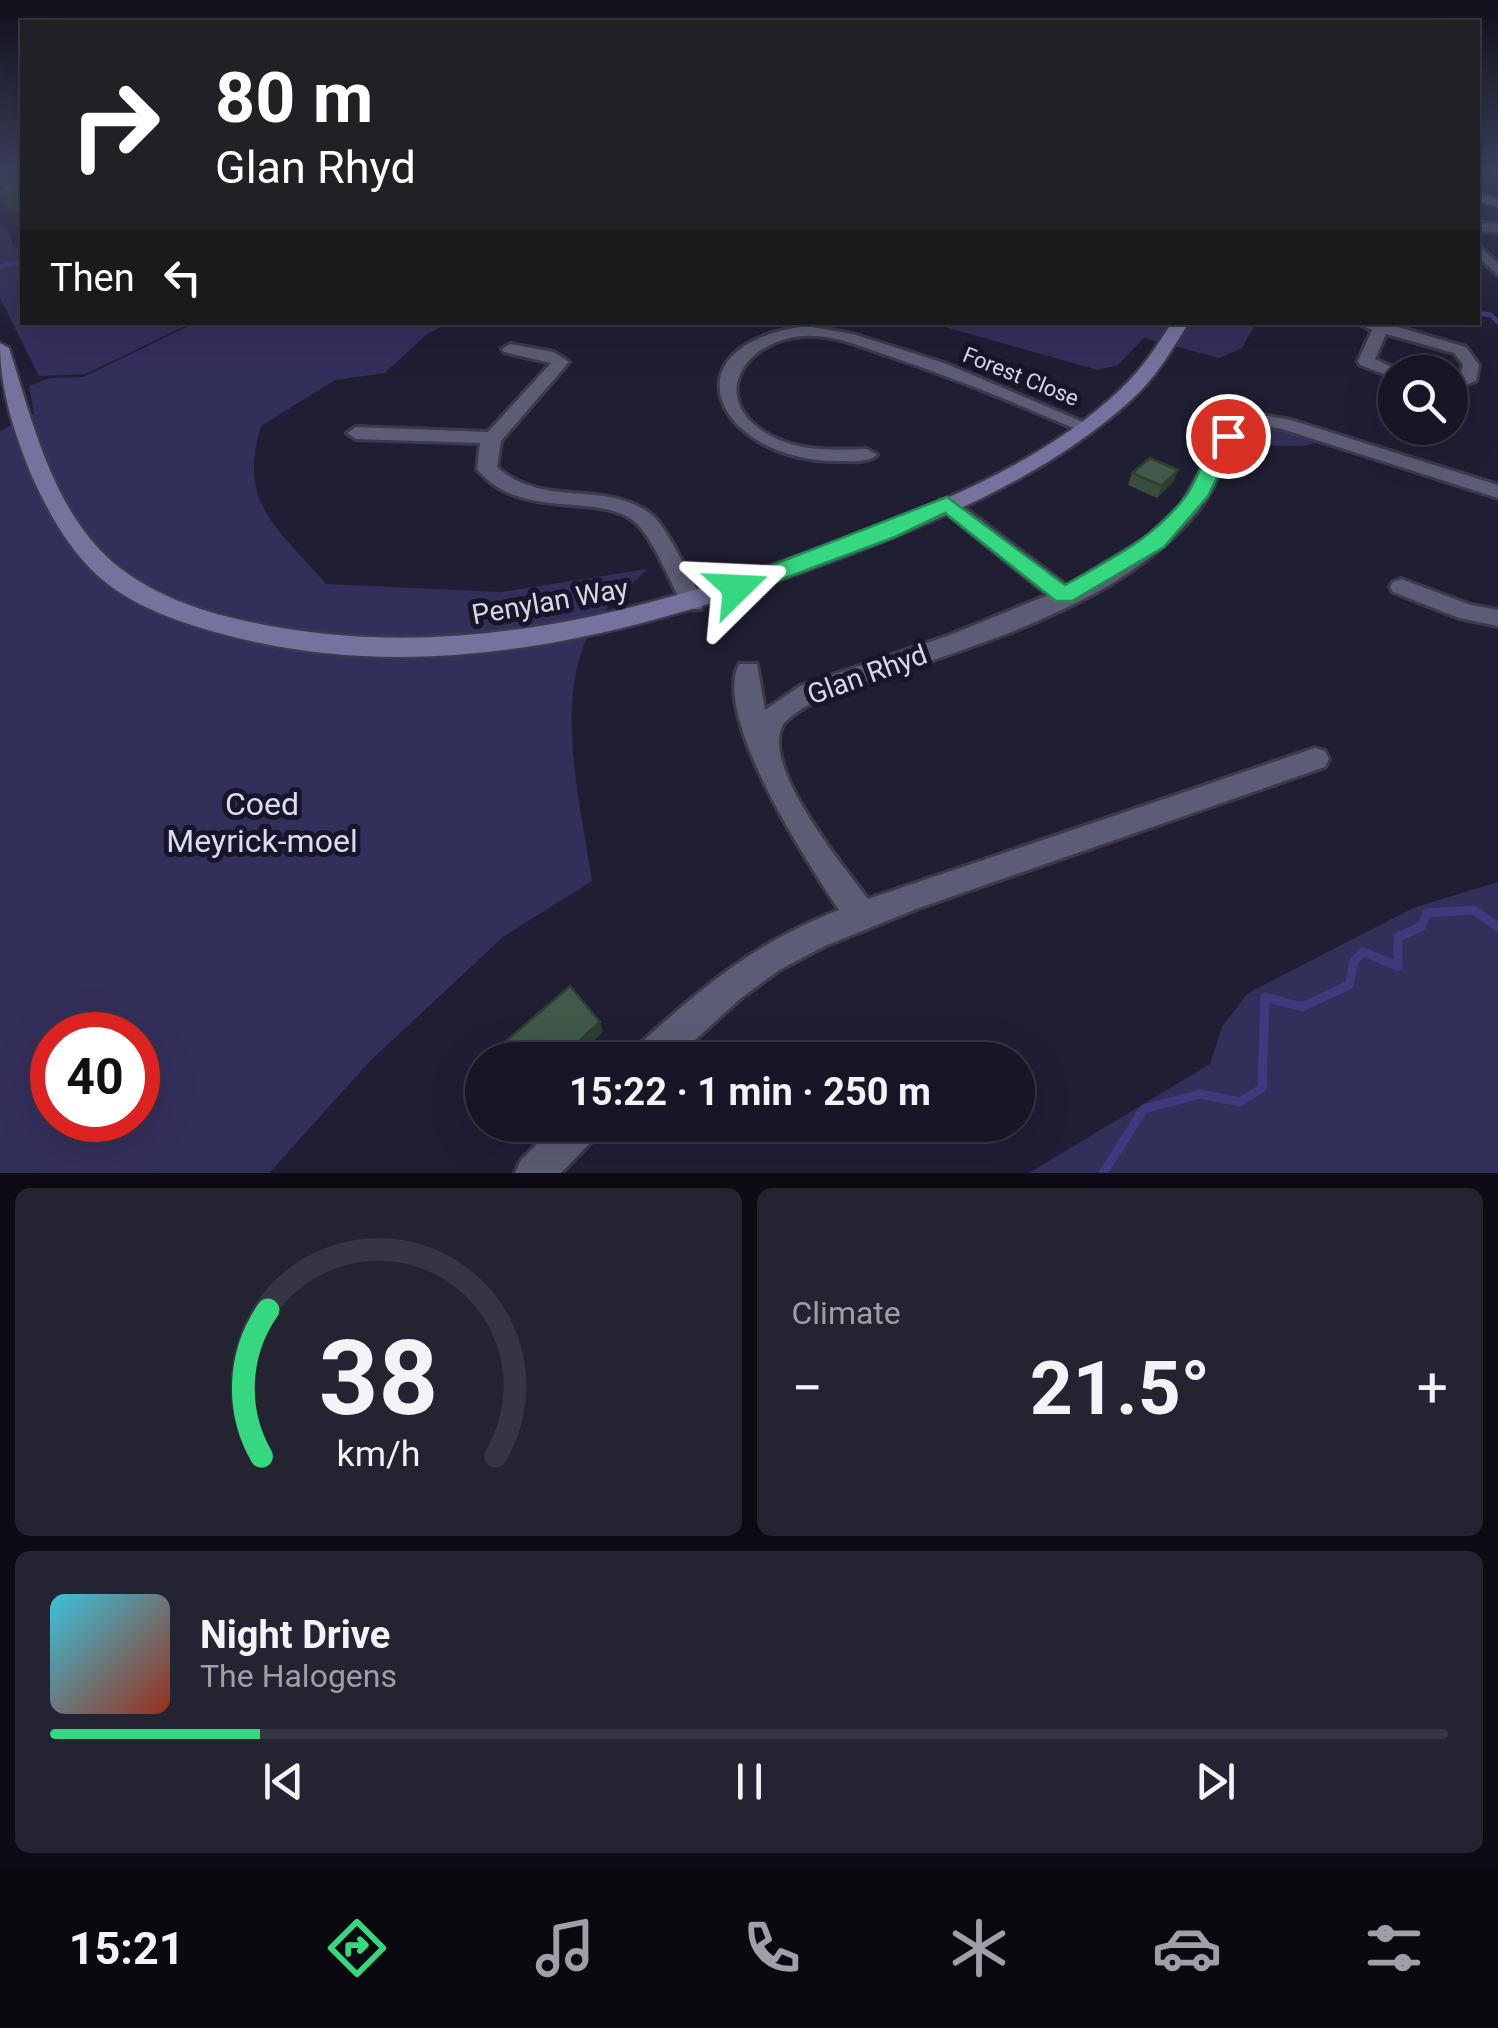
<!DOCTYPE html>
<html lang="en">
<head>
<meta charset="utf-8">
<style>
	:root { --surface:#171626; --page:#242332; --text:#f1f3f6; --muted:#9e9fa7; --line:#363543; --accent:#35d881 }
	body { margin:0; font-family:Roboto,sans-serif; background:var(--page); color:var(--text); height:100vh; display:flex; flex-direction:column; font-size:38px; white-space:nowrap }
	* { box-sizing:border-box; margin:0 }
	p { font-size:32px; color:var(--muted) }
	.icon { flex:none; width:55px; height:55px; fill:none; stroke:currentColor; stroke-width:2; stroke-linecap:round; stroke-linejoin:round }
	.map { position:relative; height:1173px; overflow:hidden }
	.details { display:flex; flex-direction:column; gap:15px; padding:15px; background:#0d0c15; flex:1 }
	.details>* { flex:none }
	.hud { position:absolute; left:20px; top:20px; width:1460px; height:305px; border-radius:0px; box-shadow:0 10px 40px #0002,0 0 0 2px var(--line); background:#202124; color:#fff; overflow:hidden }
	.tools { position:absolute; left:1378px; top:355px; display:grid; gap:20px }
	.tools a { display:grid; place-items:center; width:90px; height:90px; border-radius:50%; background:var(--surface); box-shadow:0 10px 40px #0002,0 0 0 2px var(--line); font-size:50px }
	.speed { position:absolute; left:30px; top:1012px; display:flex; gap:20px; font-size:50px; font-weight:700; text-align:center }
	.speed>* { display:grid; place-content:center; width:130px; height:130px; border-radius:50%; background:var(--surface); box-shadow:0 10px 40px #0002,0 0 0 2px var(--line); line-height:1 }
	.speed .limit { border:15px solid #d22; background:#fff; color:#111 }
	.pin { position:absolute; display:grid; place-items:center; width:85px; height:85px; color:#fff; margin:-42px; border:5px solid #fff; border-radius:50%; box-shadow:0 2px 10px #0007 }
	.me { position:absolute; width:110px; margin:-55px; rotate:69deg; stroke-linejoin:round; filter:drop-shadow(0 0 8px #0008) }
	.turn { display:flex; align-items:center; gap:35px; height:210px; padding:0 30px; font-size:45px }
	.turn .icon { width:130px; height:130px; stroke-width:2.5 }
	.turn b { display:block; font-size:70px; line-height:85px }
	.then { display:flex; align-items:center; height:95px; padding:0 30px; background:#0003; gap:20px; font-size:38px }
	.big { font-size:75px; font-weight:700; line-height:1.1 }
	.details .tile { flex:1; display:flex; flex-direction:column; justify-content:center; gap:15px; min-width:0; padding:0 35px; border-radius:15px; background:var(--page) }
	.details .dial { align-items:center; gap:0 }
	.dial svg { height:260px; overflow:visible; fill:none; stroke:var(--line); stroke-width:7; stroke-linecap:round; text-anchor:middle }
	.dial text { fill:var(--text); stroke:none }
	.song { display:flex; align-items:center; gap:30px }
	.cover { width:120px; height:120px; border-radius:15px; background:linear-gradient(135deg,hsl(190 70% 55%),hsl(10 70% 35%)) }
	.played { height:10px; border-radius:5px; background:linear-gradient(90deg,var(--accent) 15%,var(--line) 15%) }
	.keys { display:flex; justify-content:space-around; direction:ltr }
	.heat { display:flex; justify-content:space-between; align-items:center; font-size:55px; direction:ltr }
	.details .tiles { flex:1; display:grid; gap:15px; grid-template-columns:1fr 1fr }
	.tile:last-child { grid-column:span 2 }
	.trip { position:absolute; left:465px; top:1042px; width:570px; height:100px; border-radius:50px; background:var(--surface); box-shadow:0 10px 40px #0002,0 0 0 2px var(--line); font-weight:700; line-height:100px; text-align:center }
	.tab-bar { display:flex; height:160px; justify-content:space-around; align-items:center; background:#09090f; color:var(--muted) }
	.tab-bar .icon { width:70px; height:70px }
	.tab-bar .on { color:var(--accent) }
	.tab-bar b { font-size:45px; color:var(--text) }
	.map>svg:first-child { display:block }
</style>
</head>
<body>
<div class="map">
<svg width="1498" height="1173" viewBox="0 0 1498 1173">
	<rect width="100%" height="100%" fill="#1f1e33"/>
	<g fill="#332f5b" fill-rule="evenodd">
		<path d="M0 228 8 229 14 248 22 249V322L191 323 86 374 39 376 0 298Z"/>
		<path d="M195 323H449L427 334 385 373 335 380 261 426C237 505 278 527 326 584L501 592 647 569C632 585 612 600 599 618 549 686 581 804 592 881L503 937 370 1061 269 1173H0V431L34 414 29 386 50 378 83 377ZM52 1035H138V1120H52Z"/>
		<path d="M930 323H1257L1241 349 1219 358 1144 338 1118 365 1098 370Z"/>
		<path d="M1249 425H1272L1322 442 1303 446 1234 445 1236 432Z"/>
		<path d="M1498 882V1173H1029L1210 1064 1222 1027 1248 993 1413 908Z"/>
	</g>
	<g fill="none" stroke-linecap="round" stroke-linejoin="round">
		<g stroke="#41397d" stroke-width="4">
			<path d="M0 183 22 180"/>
			<path d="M0 266 22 262"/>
		</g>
		<path stroke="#41397d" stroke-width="5" d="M1478 313 1491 315 1498 322"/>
		<path stroke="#41397d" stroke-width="9" d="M1103 1173 1144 1109 1200 1094 1240 1102 1262 1088 1265 997 1302 1007 1349 985 1354 961 1363 952 1398 966V937L1421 927 1427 913 1474 910 1498 927"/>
		<defs>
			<g id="street">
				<path d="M1478 223 1498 224V232L1478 231Z"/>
				<path d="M1478 245 1498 263V275L1478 257Z"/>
				<path d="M1355 322H1381L1466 347 1479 365 1476 381 1450 390V380L1459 378 1463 365 1454 353 1386 334 1375 359 1403 372H1395V378L1360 365 1358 361 1372 330Z"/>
				<path d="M806 326 853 334 944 363 1095 427 1086 432 1080 431C1016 403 952 377 886 355 860 346 832 334 804 336 744 340 706 399 769 435 800 452 833 450 867 449L877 455C867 463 853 461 840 461 719 463 659 346 806 326Z"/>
				<path d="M510 344 554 352 569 362 501 441 497 467C543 509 607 479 652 515 667 527 693 583 704 603L701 609H685C670 583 659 550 640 527 607 488 523 525 477 469L480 443 356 439 347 433 356 427 488 432 551 363 504 352 502 349Z"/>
				<path d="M1262 415 1291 420 1498 485V498L1282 429 1262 425 1240 431C1225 457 1216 488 1197 512 1128 596 1009 634 910 668 869 682 816 692 784 723 758 764 842 864 868 899L1315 748 1325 751 1329 759 1325 767 919 908 825 946 781 969 741 998 673 1060H629L635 1048C703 987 752 944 839 910 809 865 712 717 739 664H757L765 710 800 686 950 635 1048 595 940 508 937 504 940 500H954L1067 586 1149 536 1182 504 1227 423Z"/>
				<path d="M1401 579 1471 605 1498 610V626L1459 618 1393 592 1390 587 1393 582Z"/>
				<path d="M556 1125H600L595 1138 561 1173H515L521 1160Z"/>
			</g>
			<g id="secondary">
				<path d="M1478 193 1498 199V207L1478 201Z"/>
				<path d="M1172 322H1189C1172 350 1155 379 1130 401 1049 474 947 517 846 556 648 631 437 691 226 635 181 623 132 607 97 575 69 549 50 515 34 481 15 436 0 391 0 343L9 348C33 423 54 517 120 568 167 604 224 618 282 628 473 660 658 608 836 542 936 505 1043 463 1121 389 1142 369 1157 346 1172 322Z"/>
			</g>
		</defs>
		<use href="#street" stroke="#3b394a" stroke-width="6"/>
		<use href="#secondary" stroke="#3b394a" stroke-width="5"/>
		<use href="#street" fill="#5c5c74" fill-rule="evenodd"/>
		<use href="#secondary" fill="#75739d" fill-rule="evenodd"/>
	</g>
	<path fill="#384d3e" d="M1178 470 1173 482 1157 498 1128 485 1132 473Z"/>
	<g fill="#2e3e32">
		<path d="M22 192V212L10 214 0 195Z"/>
		<path d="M1178 470 1173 482 1157 498 1162 486Z"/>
		<path d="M600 1022 603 1032 573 1060H558Z"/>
	</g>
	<g fill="#415948" stroke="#2e3e32" stroke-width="2.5">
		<path d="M22 182V192L0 195 4 185Z"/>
		<path d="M1150 458 1178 470 1162 486 1132 473Z"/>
		<path d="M570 986 600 1022 558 1060H507L498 1048Z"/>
	</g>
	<linearGradient id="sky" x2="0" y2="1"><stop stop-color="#11101c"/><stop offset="0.51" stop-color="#3c415b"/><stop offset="1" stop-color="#3c415b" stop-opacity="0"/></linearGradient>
	<rect width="1498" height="337" fill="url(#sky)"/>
	<path fill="#35d881" stroke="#228c54" stroke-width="2.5" d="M1228 431 1237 436 1208 496 1164 547 1072 601H1056L945 513 895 537 745 593H729L725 588 729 582 947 497 1065 585C1112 558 1153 539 1186 496 1200 479 1207 438 1228 431Z"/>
	<g text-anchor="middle" stroke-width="10" stroke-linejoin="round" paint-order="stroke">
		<g font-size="22" fill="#d6d6e4" stroke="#161529">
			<text transform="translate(1021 376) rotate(22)" y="8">Forest Close</text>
		</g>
		<g font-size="28" fill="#d6d6e4" stroke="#161529">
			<text transform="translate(550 601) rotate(-10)" y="10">Penylan Way</text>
			<text transform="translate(867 674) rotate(-20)" y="10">Glan Rhyd</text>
		</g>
		<g font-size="32" fill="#dcdcf1" stroke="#161529">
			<text x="262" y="815">Coed<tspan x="262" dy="37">Meyrick-moel</tspan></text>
		</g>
	</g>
</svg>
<div class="tools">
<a><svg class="icon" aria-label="search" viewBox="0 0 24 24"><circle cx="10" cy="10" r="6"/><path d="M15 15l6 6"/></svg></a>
</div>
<div class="speed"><div class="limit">40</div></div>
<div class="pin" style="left:1228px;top:436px;background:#d93025"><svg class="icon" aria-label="arrive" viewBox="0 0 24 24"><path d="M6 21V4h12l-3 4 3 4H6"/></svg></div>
<svg class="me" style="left:737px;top:588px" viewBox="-20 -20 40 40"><path d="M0-17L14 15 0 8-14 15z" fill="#35d881" stroke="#fff" stroke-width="4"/></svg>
<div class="trip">15:22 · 1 min · 250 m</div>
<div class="hud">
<div class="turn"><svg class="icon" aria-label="right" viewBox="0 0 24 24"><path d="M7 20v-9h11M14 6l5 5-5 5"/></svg><div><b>80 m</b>Glan Rhyd</div></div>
<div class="then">Then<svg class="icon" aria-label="left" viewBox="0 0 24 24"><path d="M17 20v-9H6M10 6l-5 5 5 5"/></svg></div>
</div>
</div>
<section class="details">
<div class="tiles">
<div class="tile dial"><svg viewBox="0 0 100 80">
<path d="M14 69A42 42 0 1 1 86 69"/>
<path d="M14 69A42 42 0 0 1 16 24" stroke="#35d881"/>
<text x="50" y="56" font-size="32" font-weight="700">38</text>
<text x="50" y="72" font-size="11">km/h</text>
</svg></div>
<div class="tile"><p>Climate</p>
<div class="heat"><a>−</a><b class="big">21.5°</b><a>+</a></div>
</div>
<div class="tile">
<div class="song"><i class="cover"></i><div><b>Night Drive</b><p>The Halogens</p></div></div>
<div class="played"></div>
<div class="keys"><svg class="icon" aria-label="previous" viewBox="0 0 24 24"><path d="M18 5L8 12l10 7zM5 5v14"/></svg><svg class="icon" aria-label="pause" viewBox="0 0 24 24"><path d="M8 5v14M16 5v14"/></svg><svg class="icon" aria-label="next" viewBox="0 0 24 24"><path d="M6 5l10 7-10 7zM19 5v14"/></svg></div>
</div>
</div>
</section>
<nav class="tab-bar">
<b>15:21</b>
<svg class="icon on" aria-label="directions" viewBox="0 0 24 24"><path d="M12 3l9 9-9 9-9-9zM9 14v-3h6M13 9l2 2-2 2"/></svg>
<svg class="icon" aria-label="music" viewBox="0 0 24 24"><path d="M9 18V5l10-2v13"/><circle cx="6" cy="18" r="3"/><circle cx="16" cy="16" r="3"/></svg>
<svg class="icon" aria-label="phone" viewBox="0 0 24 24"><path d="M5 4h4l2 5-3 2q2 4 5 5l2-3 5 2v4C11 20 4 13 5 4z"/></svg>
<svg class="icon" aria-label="climate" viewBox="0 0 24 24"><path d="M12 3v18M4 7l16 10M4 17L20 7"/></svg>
<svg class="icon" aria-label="car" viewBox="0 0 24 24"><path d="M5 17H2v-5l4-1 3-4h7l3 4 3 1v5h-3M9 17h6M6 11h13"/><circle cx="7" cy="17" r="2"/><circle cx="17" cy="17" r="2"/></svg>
<svg class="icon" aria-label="filters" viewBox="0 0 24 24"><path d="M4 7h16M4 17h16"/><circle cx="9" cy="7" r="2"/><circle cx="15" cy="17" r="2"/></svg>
</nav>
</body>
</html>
